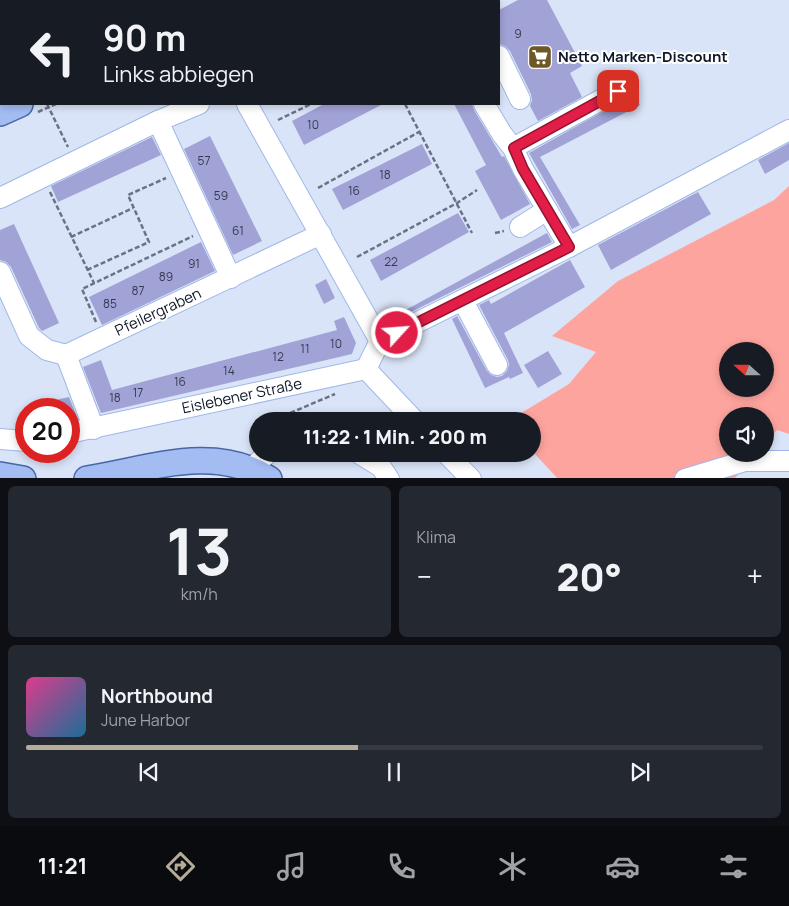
<!DOCTYPE html>
<html lang="de">
<head>
<meta charset="utf-8">
<style>
	:root { --surface:#171b24; --page:#242831; --text:#f1f3f6; --muted:#9ea1a6; --line:#363941; --accent:#b6ad99 }
	body { margin:0; font-family:Manrope,sans-serif; background:var(--page); color:var(--text); height:100vh; display:flex; flex-direction:column; font-size:19px; white-space:nowrap }
	* { box-sizing:border-box; margin:0 }
	p { font-size:16px; color:var(--muted) }
	.icon { flex:none; width:28px; height:28px; fill:none; stroke:currentColor; stroke-width:2; stroke-linecap:round; stroke-linejoin:round }
	.map { position:relative; height:478px; overflow:hidden }
	.panel { display:flex; flex-direction:column; gap:8px; padding:8px; background:#0d0f14; flex:1 }
	.panel>* { flex:none }
	.guide { position:absolute; left:0px; top:0px; width:500px; height:105px; box-shadow:0 2px 8px #0003; background:#171b24; color:var(--text); overflow:hidden }
	.needle { width:32px; rotate:291deg }
	.controls { position:absolute; left:719px; top:342px; display:grid; gap:10px }
	.controls a { display:grid; place-items:center; width:55px; height:55px; border-radius:50%; background:var(--surface); box-shadow:0 2px 8px #0003; font-size:25px }
	.speed { position:absolute; left:15px; top:398px; display:flex; gap:10px; font-size:25px; font-weight:700; text-align:center }
	.speed>* { display:grid; place-content:center; width:65px; height:65px; border-radius:50%; background:var(--surface); box-shadow:0 2px 8px #0003; line-height:1 }
	.speed .limit { border:8px solid #d22; background:#fff; color:#111 }
	.pin { position:absolute; display:grid; place-items:center; width:42px; height:42px; color:#fff; margin:-21px; border-radius:10px; box-shadow:0 2px 8px #0006 }
	.me { position:absolute; width:55px; margin:-28px; rotate:64deg; stroke-linejoin:round; filter:drop-shadow(0 0 4px #0008) }
	.turn { display:flex; align-items:center; gap:18px; height:105px; padding:0 20px; font-size:22px }
	.turn .icon { width:65px; height:65px; stroke-width:2.5 }
	.turn b { display:block; font-size:35px; line-height:42px }
	.big { font-size:38px; font-weight:800; line-height:1.1 }
	.panel .tile { flex:1; display:flex; flex-direction:column; justify-content:center; gap:8px; min-width:0; padding:0 18px; border-radius:8px; background:var(--page) }
	.panel .dial { align-items:center; gap:0 }
	.dial b { font-size:65px; line-height:1 }
	.song { display:flex; align-items:center; gap:15px }
	.cover { width:60px; height:60px; border-radius:8px; background:linear-gradient(135deg,hsl(330 70% 55%),hsl(200 70% 35%)) }
	.played { height:5px; border-radius:2px; background:linear-gradient(90deg,var(--accent) 45%,var(--line) 45%) }
	.keys { display:flex; justify-content:space-around; direction:ltr }
	.heat { display:flex; justify-content:space-between; align-items:center; font-size:28px; direction:ltr }
	.panel .tiles { flex:1; display:grid; gap:8px; grid-template-columns:1fr 1fr }
	.tile:last-child { grid-column:span 2 }
	.trip { position:absolute; left:249px; top:412px; width:292px; height:50px; border-radius:25px; background:var(--surface); box-shadow:0 2px 8px #0003; font-weight:800; line-height:50px; text-align:center }
	.dock { display:flex; height:80px; justify-content:space-around; align-items:center; background:#090b0e; color:var(--muted) }
	.dock .icon { width:35px; height:35px }
	.dock .on { color:var(--accent) }
	.dock b { font-size:22px; color:var(--text) }
	.map>svg:first-child { display:block }
</style>
</head>
<body>
<div class="map">
<svg width="789" height="479" viewBox="0 0 789 479">
	<rect width="100%" height="100%" fill="#dae4f8"/>
	<path fill="#fea49e" fill-rule="evenodd" d="M789 186V434L777 430 765 444V416H728V454H756L735 478 558 479 533 452 532 421H508L569 384 596 352 552 336 618 281 774 200ZM728 351H765V389H728Z"/>
	<g fill="#a1a2d5">
		<path d="M518 0H547L582 66 570 73 582 97 538 121 530 106 532 100 531 94 510 51 505 46 499 44V10Z"/>
		<path d="M634 94 640 105 540 157 580 225 572 229 529 153Z"/>
		<path d="M324 104H383L304 145 292 121Z"/>
		<path d="M454 104H472L474 110 502 157 504 156 530 204 501 220 475 171 486 165Z"/>
		<path d="M210 136 262 241 233 255 184 149Z"/>
		<path d="M152 137 161 155 58 202 51 186Z"/>
		<path d="M789 143V160L765 174 758 160Z"/>
		<path d="M422 144 432 164 343 210 332 189Z"/>
		<path d="M698 192 711 214 611 270 598 245Z"/>
		<path d="M458 213 469 232 381 281 370 260Z"/>
		<path d="M14 224 59 323 42 331 39 328 11 267 6 262 0 260V230Z"/>
		<path d="M547 233 552 242 393 321 391 318Z"/>
		<path d="M201 242 215 271 102 325 89 297Z"/>
		<path d="M570 260 585 287 504 333 523 373 510 379 509 377 485 388 452 319 457 316 487 371 491 375 497 377 502 376 507 371 509 365 508 360 479 305 489 300 491 304Z"/>
		<path d="M326 279 335 298 324 304 315 285Z"/>
		<path d="M344 317 356 343 352 354 101 413 83 367 101 360 112 390 337 330 334 321Z"/>
		<path d="M548 351 562 374 538 388 524 365Z"/>
		<path d="M69 397 77 417 69 419V409H38V404Z"/>
	</g>
	<g fill="none" stroke-linecap="round" stroke-linejoin="round">
		<defs>
			<g id="minor">
				<path d="M8 0V1"/>
				<path d="M197 0V1"/>
				<path d="M484 0 485 1"/>
				<path d="M0 29 1 28"/>
				<path d="M499 56 520 99"/>
				<path d="M247 104 380 341 366 369"/>
				<path d="M484 104 502 134 513 148 523 169 569 247"/>
				<path d="M158 121 231 278"/>
				<path d="M513 148 617 91"/>
				<path d="M0 198 158 121 199 104"/>
				<path d="M520 227 547 210"/>
				<path d="M0 272 29 336 47 350 66 355"/>
				<path d="M463 301 497 365"/>
				<path d="M380 341 569 247 789 130"/>
				<path d="M66 355 321 234"/>
				<path d="M66 355 94 429"/>
				<path d="M366 369 415 421"/>
				<path d="M69 433 366 369"/>
				<path d="M0 439 26 441"/>
				<path d="M360 454 381 467 389 479"/>
				<path d="M447 454 471 479"/>
				<path d="M251 469 267 454"/>
				<path d="M685 479 745 461H789"/>
			</g>
			<g id="major">
				<path d="M247 1 250 0"/>
				<path d="M0 113 20 104"/>
				<path d="M0 475 23 479"/>
				<path d="M87 479C147 470 213 443 269 479"/>
			</g>
		</defs>
		<use href="#minor" stroke="#a0b8e8" stroke-width="22"/>
		<use href="#major" stroke="#4866a6" stroke-width="28"/>
		<g stroke="#6a7386" stroke-width="2.5" stroke-dasharray="5 2.5" stroke-linecap="butt">
			<path d="M351 0V1"/>
			<path d="M278 1 281 0"/>
			<path d="M343 1 346 0"/>
			<path d="M47 104 68 147"/>
			<path d="M405 104 472 233"/>
			<path d="M38 112 56 104"/>
			<path d="M278 120 311 104"/>
			<path d="M318 188 419 132"/>
			<path d="M50 192 94 283"/>
			<path d="M495 233 504 231"/>
			<path d="M71 237 133 208"/>
			<path d="M357 257 457 203 477 190"/>
			<path d="M87 270 149 242 128 195 166 178"/>
			<path d="M96 322 82 289 193 236"/>
			<path d="M278 421 283 416 335 394"/>
		</g>
		<use href="#minor" stroke="#fff" stroke-width="20"/>
		<use href="#major" stroke="#a3bcf2" stroke-width="25"/>
	</g>
	<g fill="none" stroke-linecap="round" stroke-linejoin="round">
		<defs>
			<path id="route" d="M397 333 569 247 523 169 514 148 618 91"/>
		</defs>
		<use href="#route" stroke="#92132f" stroke-width="12"/>
		<use href="#route" stroke="#e11d48" stroke-width="9"/>
	</g>
	<defs>
		<symbol id="supermarket-square" viewBox="-11 -11 22 22"><rect x="-9" y="-9" width="18" height="18" rx="4" fill="#6f5828" stroke="#fff"/><path d="M-6-5.5h2.5l.6 2H6L4.5 2H-2.5L-4.4-4H-6ZM-1.5 3.2a1.3 1.3 0 1 0 .1 0ZM3 3.2a1.3 1.3 0 1 0 .1 0Z" fill="#fff"/></symbol>
	</defs>
	<g fill-rule="evenodd">
		<use href="#supermarket-square" x="526" y="43" width="28" height="28"/>
	</g>
	<g text-anchor="middle" stroke-width="4" stroke-linejoin="round" paint-order="stroke">
		<g font-size="12" fill="#343a53">
			<text x="518" y="38">9</text>
			<text x="313" y="129">10</text>
			<text x="204" y="165">57</text>
			<text x="385" y="179">18</text>
			<text x="354" y="195">16</text>
			<text x="221" y="200">59</text>
			<text x="238" y="235">61</text>
			<text x="391" y="266">22</text>
			<text x="194" y="268">91</text>
			<text x="166" y="281">89</text>
			<text x="138" y="295">87</text>
			<text x="110" y="308">85</text>
			<text x="336" y="348">10</text>
			<text x="305" y="353">11</text>
			<text x="278" y="361">12</text>
			<text x="229" y="375">14</text>
			<text x="180" y="386">16</text>
			<text x="138" y="397">17</text>
			<text x="115" y="402">18</text>
		</g>
		<g font-size="15" font-weight="bold" fill="#0f1728" stroke="#fff" text-anchor="start">
			<text x="558" y="62">Netto Marken-Discount</text>
		</g>
		<g font-size="15" fill="#0f1728" stroke="#fff">
			<text transform="translate(158 312) rotate(-25)" y="5">Pfeilergraben</text>
			<text transform="translate(242 396) rotate(-12)" y="5">Eislebener Straße</text>
		</g>
	</g>
</svg>
<div class="controls">
<a><svg class="needle" viewBox="-14 -14 28 28"><path d="M0-13l5 13h-10z" fill="#e53935"/><path d="M0 13l5-13h-10z" fill="#9ea1a6"/></svg></a>
<a><svg class="icon" aria-label="sound" viewBox="0 0 24 24"><path d="M4 9h4l5-4v14l-5-4H4zM17 9q2 3 0 6"/></svg></a>
</div>
<div class="speed"><div class="limit">20</div></div>
<div class="pin" style="left:618px;top:91px;background:#d93025"><svg class="icon" aria-label="arrive" viewBox="0 0 24 24"><path d="M6 21V4h12l-3 4 3 4H6"/></svg></div>
<svg class="me" style="left:397px;top:333px" viewBox="-20 -20 40 40"><circle r="17" fill="#e11d48" stroke="#fff" stroke-width="3"/><path d="M0-11L8 9 0 5-8 9z" fill="#fff"/></svg>
<div class="trip">11:22 · 1 Min. · 200 m</div>
<div class="guide">
<div class="turn"><svg class="icon" aria-label="left" viewBox="0 0 24 24"><path d="M17 20v-9H6M10 6l-5 5 5 5"/></svg><div><b>90 m</b>Links abbiegen</div></div>
</div>
</div>
<section class="panel">
<div class="tiles">
<div class="tile dial"><b>13</b><p>km/h</p></div>
<div class="tile"><p>Klima</p>
<div class="heat"><a>−</a><b class="big">20°</b><a>+</a></div>
</div>
<div class="tile">
<div class="song"><i class="cover"></i><div><b>Northbound</b><p>June Harbor</p></div></div>
<div class="played"></div>
<div class="keys"><svg class="icon" aria-label="previous" viewBox="0 0 24 24"><path d="M18 5L8 12l10 7zM5 5v14"/></svg><svg class="icon" aria-label="pause" viewBox="0 0 24 24"><path d="M8 5v14M16 5v14"/></svg><svg class="icon" aria-label="next" viewBox="0 0 24 24"><path d="M6 5l10 7-10 7zM19 5v14"/></svg></div>
</div>
</div>
</section>
<nav class="dock">
<b>11:21</b>
<svg class="icon on" aria-label="directions" viewBox="0 0 24 24"><path d="M12 3l9 9-9 9-9-9zM9 14v-3h6M13 9l2 2-2 2"/></svg>
<svg class="icon" aria-label="music" viewBox="0 0 24 24"><path d="M9 18V5l10-2v13"/><circle cx="6" cy="18" r="3"/><circle cx="16" cy="16" r="3"/></svg>
<svg class="icon" aria-label="phone" viewBox="0 0 24 24"><path d="M5 4h4l2 5-3 2q2 4 5 5l2-3 5 2v4C11 20 4 13 5 4z"/></svg>
<svg class="icon" aria-label="climate" viewBox="0 0 24 24"><path d="M12 3v18M4 7l16 10M4 17L20 7"/></svg>
<svg class="icon" aria-label="car" viewBox="0 0 24 24"><path d="M5 17H2v-5l4-1 3-4h7l3 4 3 1v5h-3M9 17h6M6 11h13"/><circle cx="7" cy="17" r="2"/><circle cx="17" cy="17" r="2"/></svg>
<svg class="icon" aria-label="filters" viewBox="0 0 24 24"><path d="M4 7h16M4 17h16"/><circle cx="9" cy="7" r="2"/><circle cx="15" cy="17" r="2"/></svg>
</nav>
</body>
</html>
